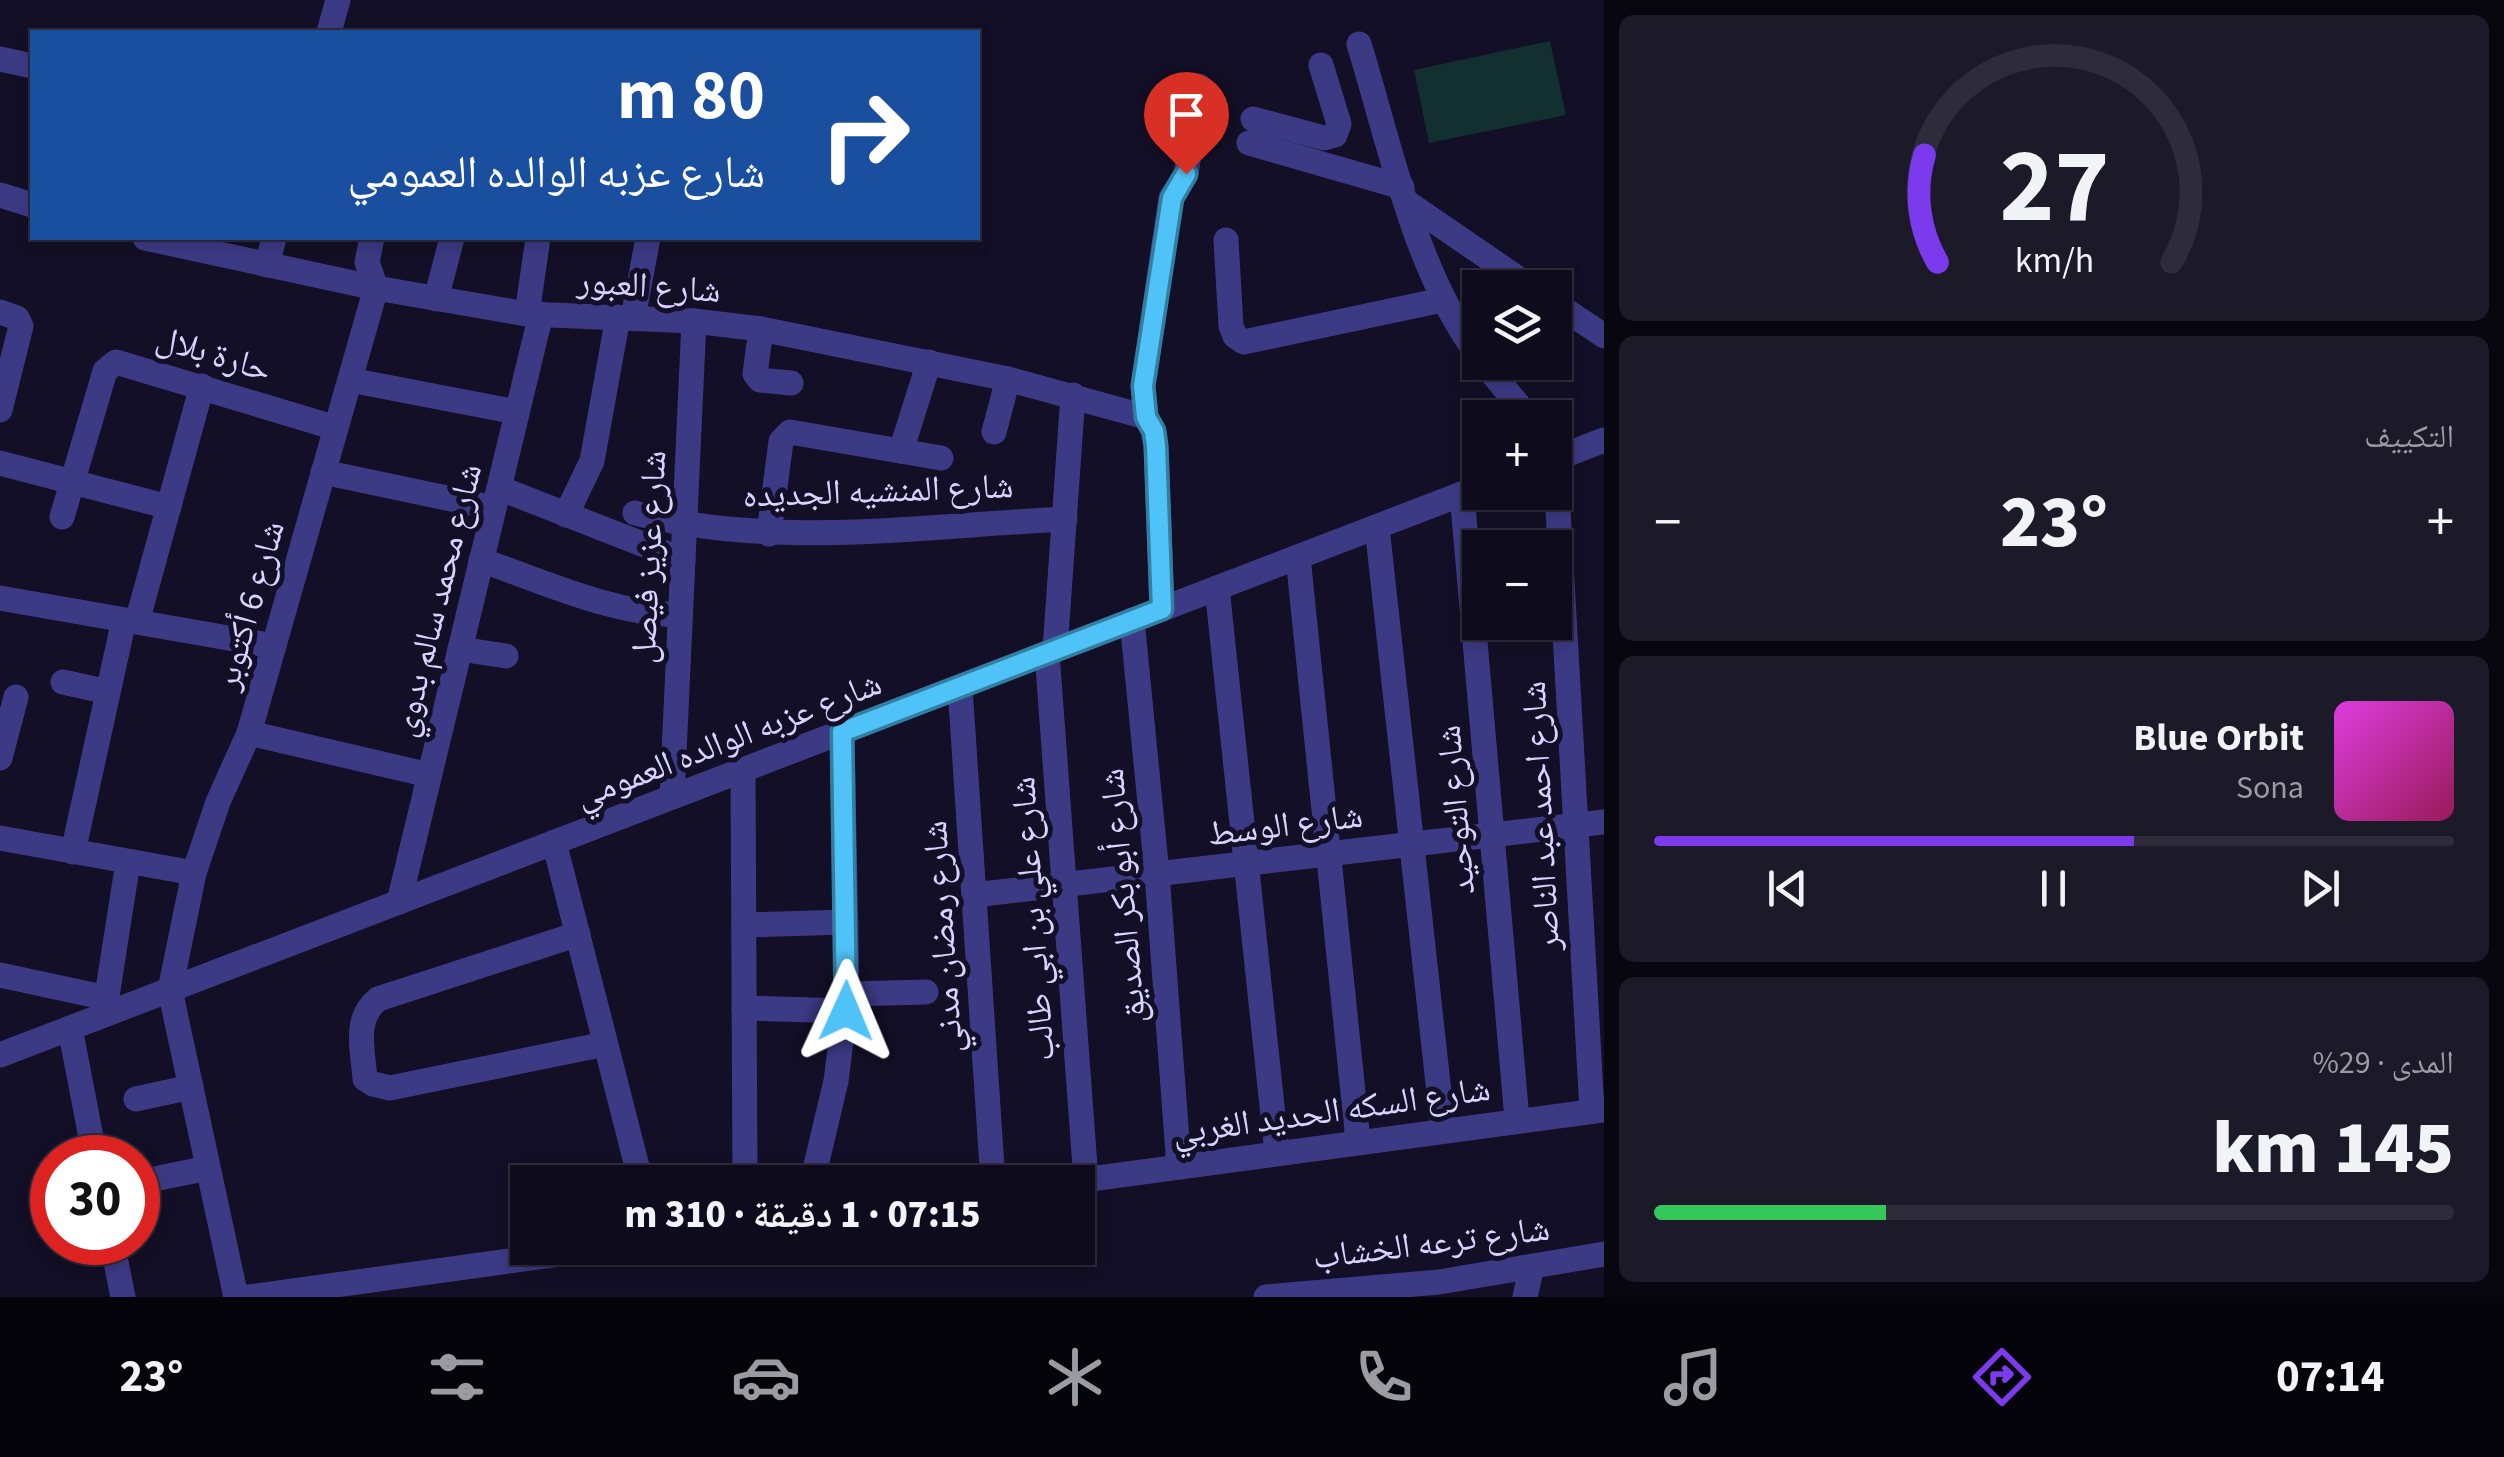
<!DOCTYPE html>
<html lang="ar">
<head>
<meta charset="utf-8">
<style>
	:root { --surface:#0e0b1c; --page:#1c1929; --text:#f1f3f6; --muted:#9b9ba3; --line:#2e2b3b; --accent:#7c3aed }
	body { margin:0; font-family:"Source Sans 3","Noto Naskh Arabic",sans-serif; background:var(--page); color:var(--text); direction:rtl; height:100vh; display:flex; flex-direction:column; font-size:38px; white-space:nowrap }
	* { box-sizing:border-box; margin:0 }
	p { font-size:32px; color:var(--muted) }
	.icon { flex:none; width:55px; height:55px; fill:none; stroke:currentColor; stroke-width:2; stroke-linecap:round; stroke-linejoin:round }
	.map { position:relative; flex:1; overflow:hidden; direction:ltr }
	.drawer { display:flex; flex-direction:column; gap:15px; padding:15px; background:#08060f; width:900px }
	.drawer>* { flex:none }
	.guide { position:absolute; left:30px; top:30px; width:950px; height:210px; border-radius:0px; box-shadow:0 5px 15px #0003,0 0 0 2px var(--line); direction:rtl; background:#1a4fa0; color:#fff; overflow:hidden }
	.fabs { position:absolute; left:1462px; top:270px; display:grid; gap:20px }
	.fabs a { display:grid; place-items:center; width:110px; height:110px; border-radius:0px; background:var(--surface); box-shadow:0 5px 15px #0003,0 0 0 2px var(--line); font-size:50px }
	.speed { position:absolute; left:30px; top:1135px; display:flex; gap:20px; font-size:50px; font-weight:700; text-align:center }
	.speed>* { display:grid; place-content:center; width:130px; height:130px; border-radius:50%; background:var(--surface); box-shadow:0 5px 15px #0003,0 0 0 2px var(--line); line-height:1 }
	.speed .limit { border:15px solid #d22; background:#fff; color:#111 }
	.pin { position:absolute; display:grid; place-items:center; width:85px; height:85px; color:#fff; margin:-102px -42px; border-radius:50% 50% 50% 0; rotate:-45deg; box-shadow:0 0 10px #0007 }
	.pin .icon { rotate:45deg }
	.me { position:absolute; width:110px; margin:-55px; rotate:1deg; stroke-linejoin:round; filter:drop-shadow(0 0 8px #0008) }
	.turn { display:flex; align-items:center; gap:35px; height:210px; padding:0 50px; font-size:45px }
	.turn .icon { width:130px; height:130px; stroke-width:2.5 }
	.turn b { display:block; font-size:70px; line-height:85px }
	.big { font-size:75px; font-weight:800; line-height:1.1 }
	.drawer .tile { flex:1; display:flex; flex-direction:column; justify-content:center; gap:15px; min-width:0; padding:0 35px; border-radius:15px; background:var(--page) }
	.drawer .dial { align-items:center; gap:0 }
	.dial svg { height:260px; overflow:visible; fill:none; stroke:var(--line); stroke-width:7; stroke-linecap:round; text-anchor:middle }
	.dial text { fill:var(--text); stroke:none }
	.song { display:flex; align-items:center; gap:30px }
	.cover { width:120px; height:120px; border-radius:15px; background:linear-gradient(135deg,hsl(300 70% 55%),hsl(330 70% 35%)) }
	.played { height:10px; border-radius:5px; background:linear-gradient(90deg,var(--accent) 60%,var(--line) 60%) }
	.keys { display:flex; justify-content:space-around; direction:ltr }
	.heat { display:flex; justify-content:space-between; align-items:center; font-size:55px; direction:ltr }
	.charge { height:15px; border-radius:8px; background:linear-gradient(90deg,#34c759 29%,var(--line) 0) }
	.trip { position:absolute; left:510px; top:1165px; width:585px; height:100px; border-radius:0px; background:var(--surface); box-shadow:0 5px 15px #0003,0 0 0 2px var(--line); font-weight:800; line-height:100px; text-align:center; direction:rtl }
	.menu { display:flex; height:160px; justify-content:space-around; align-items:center; background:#06040b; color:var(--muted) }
	.menu .icon { width:70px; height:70px }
	.menu .on { color:var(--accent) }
	.menu b { font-size:45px; color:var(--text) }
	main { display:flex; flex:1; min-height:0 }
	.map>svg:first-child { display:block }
</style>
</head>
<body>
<main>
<section class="drawer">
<div class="tile dial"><svg viewBox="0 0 100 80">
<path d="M14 69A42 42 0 1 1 86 69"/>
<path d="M14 69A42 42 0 0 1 10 36" stroke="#7c3aed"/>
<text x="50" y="56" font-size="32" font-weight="700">27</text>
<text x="50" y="72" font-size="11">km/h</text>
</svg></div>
<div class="tile"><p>التكييف</p>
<div class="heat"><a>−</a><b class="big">23°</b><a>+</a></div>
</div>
<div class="tile">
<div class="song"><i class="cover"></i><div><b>Blue Orbit</b><p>Sona</p></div></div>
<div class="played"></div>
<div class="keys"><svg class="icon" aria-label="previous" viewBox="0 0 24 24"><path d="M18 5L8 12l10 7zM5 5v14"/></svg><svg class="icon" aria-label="pause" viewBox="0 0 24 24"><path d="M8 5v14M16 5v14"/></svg><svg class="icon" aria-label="next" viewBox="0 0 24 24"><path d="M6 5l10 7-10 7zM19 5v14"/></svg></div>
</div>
<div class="tile"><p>المدى · 29%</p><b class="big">145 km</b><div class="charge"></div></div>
</section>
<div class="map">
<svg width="1604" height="1297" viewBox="0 0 1604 1297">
	<rect width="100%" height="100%" fill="#130f26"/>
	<path fill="#12302f" d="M1550 41 1566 115 1429 143 1414 70Z"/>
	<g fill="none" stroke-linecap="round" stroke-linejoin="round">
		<g stroke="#3d3a85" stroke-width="25">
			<path d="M329 32 338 0"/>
			<path d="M1359 44C1391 148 1414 270 1480 358"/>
			<path d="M0 59 32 66"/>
			<path d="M1253 119 1324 138 1335 135 1339 124 1321 65"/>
			<path d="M1249 143 1402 187"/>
			<path d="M0 195 32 205"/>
			<path d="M1408 203 1532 288"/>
			<path d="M145 238 376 288 527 314 694 321 761 329 1008 379 1146 417"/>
			<path d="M1226 240 1231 326 1235 336 1244 342 1442 300"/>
			<path d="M267 265 274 238"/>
			<path d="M436 299 452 238"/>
			<path d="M1555 303 1604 336"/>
			<path d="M0 312 17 318 21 326 0 410"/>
			<path d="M527 314 538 238"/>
			<path d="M633 318 648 238"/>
			<path d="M761 329 755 374 760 380 791 383"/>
			<path d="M1483 362 1529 418"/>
			<path d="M350 380 517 412"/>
			<path d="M994 432 1008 379"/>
			<path d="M901 451 929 362"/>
			<path d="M1555 457 1592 1111"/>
			<path d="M1555 459 1604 440"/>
			<path d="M0 463 169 507"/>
			<path d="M323 472 494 508"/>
			<path d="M499 488 683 560"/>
			<path d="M1462 494 1517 1119"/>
			<path d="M635 513C772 549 923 526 1065 519"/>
			<path d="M566 515 592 461 618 317"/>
			<path d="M62 517 105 371 116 362 336 428"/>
			<path d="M1377 527 1443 1129"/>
			<path d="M769 534 781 441 790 432 941 458"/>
			<path d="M1298 557 1358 1141"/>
			<path d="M481 560C546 583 611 613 680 615"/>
			<path d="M1217 588 1277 1153"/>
			<path d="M0 598 274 646"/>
			<path d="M1162 609 1156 446 1153 431 1146 417 1143 386 1171 198 1186 174 1199 86"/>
			<path d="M1132 620 1157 874 1179 1167"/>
			<path d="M137 622 202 386"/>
			<path d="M460 649 506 656"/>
			<path d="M1055 650 1073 395"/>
			<path d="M1047 653 1086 1180"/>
			<path d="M63 682 108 692"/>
			<path d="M960 687 993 1182"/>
			<path d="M249 733 429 775"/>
			<path d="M0 758 16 697"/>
			<path d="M743 770 745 1182"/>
			<path d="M672 797 694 321"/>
			<path d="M0 838 194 873"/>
			<path d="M554 842 641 1182"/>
			<path d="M73 852 124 620"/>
			<path d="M974 895 1604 822"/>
			<path d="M399 902 541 314"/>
			<path d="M744 925 846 922"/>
			<path d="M578 934 378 999C353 1019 363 1050 365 1079L373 1084 390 1088 605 1044"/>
			<path d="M0 975 107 998"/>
			<path d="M847 994 926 992"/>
			<path d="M744 1008 846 1011"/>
			<path d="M104 1015 128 862"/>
			<path d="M70 1028 95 1158"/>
			<path d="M0 1055 1480 487"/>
			<path d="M136 1099 191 1087"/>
			<path d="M159 1178 208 1168"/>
			<path d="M812 1182 836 1081 847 994 842 732"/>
			<path d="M1068 1182 1604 1110"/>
			<path d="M112 1242 123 1297"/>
			<path d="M236 1297 170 990 194 873 218 802 249 733 376 288 367 262 372 238"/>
			<path d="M249 1297 603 1248"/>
			<path d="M1266 1297 1439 1282 1604 1254"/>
			<path d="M1525 1297 1532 1266"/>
		</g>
	</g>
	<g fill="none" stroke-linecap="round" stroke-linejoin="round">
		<defs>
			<path id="route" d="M846 1011 842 732 1162 609 1156 446 1154 431 1146 417 1143 386 1172 198 1186 174"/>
		</defs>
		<use href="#route" stroke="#337fa1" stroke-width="25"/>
		<use href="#route" stroke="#4fc3f7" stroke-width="18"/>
	</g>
	<g text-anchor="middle" stroke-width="10" stroke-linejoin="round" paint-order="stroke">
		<g font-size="35" fill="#d9d4ff" stroke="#130f26">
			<text transform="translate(649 285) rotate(4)" y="12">شارع العبور</text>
			<text transform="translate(214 353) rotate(17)" y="12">حارة بلال</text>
			<text transform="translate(878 490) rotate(-2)" y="12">شارع المنشيه الجديده</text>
			<text transform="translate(648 557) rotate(-87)" y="12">شارع عزيز فيصل</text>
			<text transform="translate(436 600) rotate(-76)" y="12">شارع محمد سالم بدوي</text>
			<text transform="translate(249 605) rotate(-74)" y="12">شارع 6 أكتوبر</text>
			<text transform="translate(728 739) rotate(-21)" y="12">شارع عزبه الوالده العمومي</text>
			<text transform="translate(1455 810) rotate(-95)" y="12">شارع التوحيد</text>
			<text transform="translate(1540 816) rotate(-93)" y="12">شارع احمد عبد الناصر</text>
			<text transform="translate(1285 824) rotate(-7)" y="12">شارع الوسط</text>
			<text transform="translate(1122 896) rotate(-95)" y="12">شارع أبو بكر الصديق</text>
			<text transform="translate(1032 919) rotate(-94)" y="12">شارع علي بن ابي طالب</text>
			<text transform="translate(942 937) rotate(-94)" y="12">شارع رمضان مدني</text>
			<text transform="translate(1331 1110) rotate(-8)" y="12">شارع السكه الحديد الغربي</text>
			<text transform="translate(1431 1242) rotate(-7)" y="12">شارع ترعه الخشاب</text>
		</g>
	</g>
</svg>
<div class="fabs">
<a><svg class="icon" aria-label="layers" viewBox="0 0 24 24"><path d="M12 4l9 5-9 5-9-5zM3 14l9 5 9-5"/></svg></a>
<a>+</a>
<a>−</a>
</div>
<div class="speed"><div class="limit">30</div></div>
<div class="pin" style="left:1186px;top:174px;background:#d93025"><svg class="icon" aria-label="arrive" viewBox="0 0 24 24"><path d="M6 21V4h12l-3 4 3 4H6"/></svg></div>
<svg class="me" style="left:846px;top:1011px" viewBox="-20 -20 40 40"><path d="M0-17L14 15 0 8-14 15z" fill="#4fc3f7" stroke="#fff" stroke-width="4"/></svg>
<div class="trip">07:15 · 1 دقيقة · 310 m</div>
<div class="guide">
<div class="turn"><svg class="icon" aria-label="right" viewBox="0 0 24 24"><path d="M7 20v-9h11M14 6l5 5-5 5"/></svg><div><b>80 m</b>شارع عزبه الوالده العمومي</div></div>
</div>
</div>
</main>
<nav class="menu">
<b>07:14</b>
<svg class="icon on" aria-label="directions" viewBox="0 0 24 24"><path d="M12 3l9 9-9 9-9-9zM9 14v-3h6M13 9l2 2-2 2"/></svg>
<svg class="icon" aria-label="music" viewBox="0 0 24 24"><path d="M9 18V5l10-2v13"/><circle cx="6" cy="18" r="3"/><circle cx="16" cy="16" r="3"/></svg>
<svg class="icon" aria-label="phone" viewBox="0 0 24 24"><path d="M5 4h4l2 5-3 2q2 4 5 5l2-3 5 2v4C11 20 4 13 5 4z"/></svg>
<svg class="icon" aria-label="climate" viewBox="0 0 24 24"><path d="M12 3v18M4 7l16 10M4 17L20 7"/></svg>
<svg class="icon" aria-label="car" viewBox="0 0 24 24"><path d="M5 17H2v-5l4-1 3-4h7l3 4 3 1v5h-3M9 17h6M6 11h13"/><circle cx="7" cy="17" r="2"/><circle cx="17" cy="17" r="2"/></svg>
<svg class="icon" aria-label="filters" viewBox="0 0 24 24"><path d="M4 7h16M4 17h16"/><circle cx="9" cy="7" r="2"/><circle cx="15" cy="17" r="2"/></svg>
<b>23°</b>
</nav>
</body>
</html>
